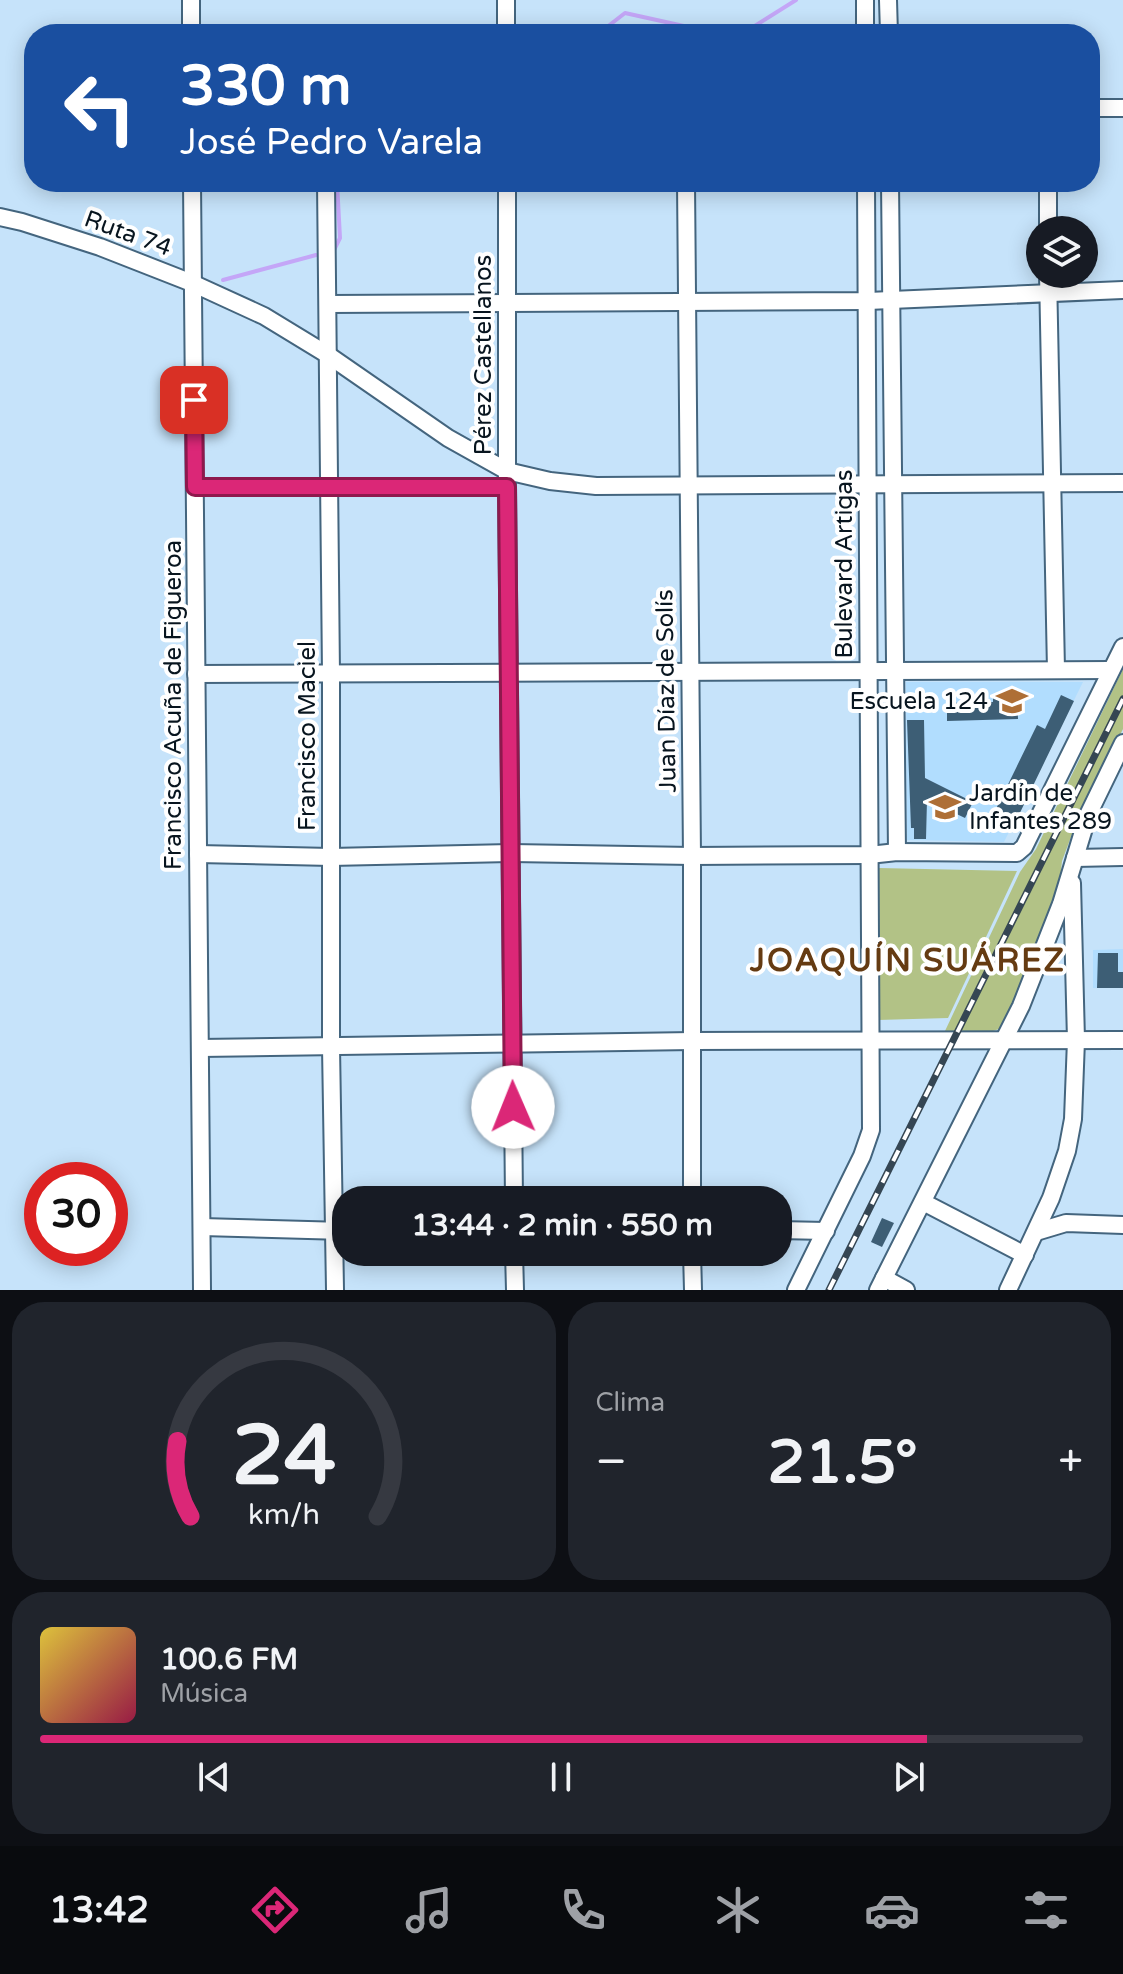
<!DOCTYPE html>
<html lang="es">
<head>
<meta charset="utf-8">
<style>
	:root { --surface:#171b24; --page:#20242c; --text:#f1f3f6; --muted:#9ea1a6; --line:#363941; --accent:#db2777 }
	body { margin:0; font-family:"Varela Round",sans-serif; background:var(--page); color:var(--text); height:100vh; display:flex; flex-direction:column; font-size:30px; white-space:nowrap }
	* { box-sizing:border-box; margin:0 }
	p { font-size:26px; color:var(--muted) }
	.icon { flex:none; width:44px; height:44px; fill:none; stroke:currentColor; stroke-width:2; stroke-linecap:round; stroke-linejoin:round }
	.map { position:relative; height:1290px; overflow:hidden }
	.panel { display:flex; flex-direction:column; gap:12px; padding:12px; background:#0d0f14; flex:1 }
	.panel>* { flex:none }
	.banner { position:absolute; left:24px; top:24px; width:1076px; height:168px; border-radius:32px; box-shadow:0 4px 20px #0003; background:#1a4fa0; color:#fff; overflow:hidden }
	.controls { position:absolute; left:1026px; top:216px; display:grid; gap:16px }
	.controls a { display:grid; place-items:center; width:72px; height:72px; border-radius:50%; background:var(--surface); box-shadow:0 4px 20px #0003; font-size:40px }
	.speed { position:absolute; left:24px; top:1162px; display:flex; gap:16px; font-size:40px; font-weight:700; text-align:center }
	.speed>* { display:grid; place-content:center; width:104px; height:104px; border-radius:50%; background:var(--surface); box-shadow:0 4px 20px #0003; line-height:1 }
	.speed .limit { border:12px solid #d22; background:#fff; color:#111 }
	.pin { position:absolute; display:grid; place-items:center; width:68px; height:68px; color:#fff; margin:-34px; border-radius:16px; box-shadow:0 4px 12px #0006 }
	.me { position:absolute; width:88px; margin:-44px; rotate:359deg; stroke-linejoin:round; filter:drop-shadow(0 0 6px #0008) }
	.turn { display:flex; align-items:center; gap:28px; height:168px; padding:0 24px; font-size:36px }
	.turn .icon { width:104px; height:104px; stroke-width:2.5 }
	.turn b { display:block; font-size:56px; line-height:68px }
	.big { font-size:60px; font-weight:700; line-height:1.1 }
	.panel .widget { flex:1; display:flex; flex-direction:column; justify-content:center; gap:12px; min-width:0; padding:0 28px; border-radius:32px; background:var(--page) }
	.panel .dial { align-items:center; gap:0 }
	.dial svg { height:208px; overflow:visible; fill:none; stroke:var(--line); stroke-width:7; stroke-linecap:round; text-anchor:middle }
	.dial text { fill:var(--text); stroke:none }
	.song { display:flex; align-items:center; gap:24px }
	.cover { width:96px; height:96px; border-radius:12px; background:linear-gradient(135deg,hsl(50 70% 55%),hsl(340 70% 35%)) }
	.played { height:8px; border-radius:4px; background:linear-gradient(90deg,var(--accent) 85%,var(--line) 85%) }
	.keys { display:flex; justify-content:space-around; direction:ltr }
	.heat { display:flex; justify-content:space-between; align-items:center; font-size:44px; direction:ltr }
	.panel .tiles { flex:1; display:grid; gap:12px; grid-template-columns:1fr 1fr }
	.widget:last-child { grid-column:span 2 }
	.trip { position:absolute; left:332px; top:1186px; width:460px; height:80px; border-radius:32px; background:var(--surface); box-shadow:0 4px 20px #0003; font-weight:700; line-height:80px; text-align:center }
	.menu { display:flex; height:128px; justify-content:space-around; align-items:center; background:#090b0e; color:var(--muted) }
	.menu .icon { width:56px; height:56px }
	.menu .current { color:var(--accent) }
	.menu b { font-size:36px; color:var(--text) }
	.map>svg:first-child { display:block }
</style>
</head>
<body>
<div class="map">
<svg width="1123" height="1290" viewBox="0 0 1123 1290">
	<rect width="100%" height="100%" fill="#c6e3fa"/>
	<g fill="#b1ddfe">
		<path d="M906 682H1083L1004 842 907 840Z"/>
		<path d="M1123 949V988H1093V950Z"/>
	</g>
	<g fill="#b2c286">
		<path d="M1123 669V729L1074 829 1062 861 1060 880 1008 1017 999 1029 993 1031H945L1020 872 1036 849Z"/>
		<path d="M879 868 1017 871 948 1018 878 1020Z"/>
	</g>
	<g fill="none" stroke-linecap="round" stroke-linejoin="round">
		<g stroke="#c4a6f7" stroke-width="4">
			<path d="M598 34 625 13 720 34"/>
			<path d="M742 34 796 0"/>
			<path d="M334 250 340 238 337 182"/>
			<path d="M223 280 316 255"/>
		</g>
	</g>
	<g fill="#3d5e75">
		<path d="M1005 692H1017L1018 719 947 721V703L993 702V695H1005Z"/>
		<path d="M1061 695 1074 701 1015 823 994 813 1037 725 1045 729Z"/>
		<path d="M907 720H924L925 778 973 802 965 818 927 800 926 839H914V828H911Z"/>
		<path d="M1098 953H1118V972H1123V988H1097Z"/>
		<path d="M882 1218 894 1223 882 1247 871 1242Z"/>
	</g>
	<g fill="none" stroke-linecap="round" stroke-linejoin="round">
		<defs>
			<g id="minor">
				<path d="M191 0V34"/>
				<path d="M506 0V34"/>
				<path d="M865 0V34"/>
				<path d="M888 0 889 34"/>
				<path d="M1090 108H1123"/>
				<path d="M192 182 202 1290"/>
				<path d="M326 182 331 674V1047L335 1290"/>
				<path d="M507 182V487L514 1200"/>
				<path d="M686 182 692 856V1200"/>
				<path d="M890 182 897 852"/>
				<path d="M1048 182V230"/>
				<path d="M0 217 22 222 100 247 192 283 264 316 328 355 448 438 507 471 550 481 596 486 1123 483"/>
				<path d="M1048 274 1056 670"/>
				<path d="M329 304 868 301 1123 290"/>
				<path d="M195 487H507"/>
				<path d="M196 674 1111 670"/>
				<path d="M198 854 331 857 512 853 692 856 869 855 897 852 1017 853 1024 847 1123 647"/>
				<path d="M1075 858 1123 857"/>
				<path d="M200 1048 693 1041 1123 1040"/>
				<path d="M923 1202 1025 1255"/>
				<path d="M202 1227 344 1231"/>
				<path d="M778 1230 826 1231"/>
				<path d="M1036 1232 1066 1223 1123 1225"/>
				<path d="M514 1252 515 1290"/>
				<path d="M692 1252 693 1290"/>
				<path d="M884 1278 906 1290"/>
				<path d="M796 1290 862 1156 871 1130 866 182"/>
				<path d="M878 1290 1021 1006 1061 904 1088 815 1123 743"/>
				<path d="M1008 1290 1051 1198 1067 1151 1073 1119 1076 1040 1072 883"/>
			</g>
		</defs>
		<use href="#minor" stroke="#44657e" stroke-width="20"/>
		<use href="#minor" stroke="#fff" stroke-width="16"/>
		<defs>
			<path id="rail" d="M829 1290 1123 699"/>
		</defs>
		<use href="#rail" stroke="#354653" stroke-width="7"/>
		<use href="#rail" stroke="#fff" stroke-width="4" stroke-dasharray="12" stroke-linecap="butt"/>
	</g>
	<g fill="none" stroke-linecap="round" stroke-linejoin="round">
		<defs>
			<path id="route" d="M194 400 195 487H507L513 1107"/>
		</defs>
		<use href="#route" stroke="#8e194d" stroke-width="20"/>
		<use href="#route" stroke="#db2777" stroke-width="14"/>
	</g>
	<defs>
		<symbol id="school-bare" viewBox="-9 -9 18 18"><path d="M0-5L7-2L0 1L-7-2ZM-4 1L0 2.5L4 1V4Q0 6-4 4Z" fill="#ae6f36" stroke="#fff" stroke-width="2.5" paint-order="stroke"/></symbol>
	</defs>
	<g fill-rule="evenodd">
		<use href="#school-bare" x="990" y="679" width="44" height="44"/>
		<use href="#school-bare" x="923" y="785" width="44" height="44"/>
	</g>
	<g text-anchor="middle" stroke-width="8" stroke-linejoin="round" paint-order="stroke">
		<g font-size="24" fill="#08151f" stroke="#fff">
			<text transform="translate(128 233) rotate(20)" y="8">Ruta 74</text>
			<text transform="translate(483 355) rotate(-90)" y="8">Pérez Castellanos</text>
			<text transform="translate(844 564) rotate(-90)" y="8">Bulevard Artigas</text>
			<text transform="translate(666 691) rotate(-91)" y="8">Juan Díaz de Solís</text>
			<text transform="translate(173 705) rotate(-90)" y="8">Francisco Acuña de Figueroa</text>
			<text transform="translate(307 736) rotate(-90)" y="8">Francisco Maciel</text>
		</g>
		<g font-size="24" fill="#08151f" stroke="#fff" text-anchor="end">
			<text x="988" y="709">Escuela 124</text>
			<text x="969" y="801" text-anchor="start">Jardín de<tspan x="969" dy="28">Infantes 289</tspan></text>
		</g>
		<g font-size="32" font-weight="bold" letter-spacing="2" fill="#653b12" stroke="#fff">
			<text x="908" y="971">JOAQUÍN SUÁREZ</text>
		</g>
	</g>
</svg>
<div class="controls">
<a><svg class="icon" aria-label="layers" viewBox="0 0 24 24"><path d="M12 4l9 5-9 5-9-5zM3 14l9 5 9-5"/></svg></a>
</div>
<div class="speed"><div class="limit">30</div></div>
<div class="pin" style="left:194px;top:400px;background:#d93025"><svg class="icon" aria-label="arrive" viewBox="0 0 24 24"><path d="M6 21V4h12l-3 4 3 4H6"/></svg></div>
<svg class="me" style="left:513px;top:1107px" viewBox="-20 -20 40 40"><circle r="19" fill="#fff"/><path d="M0-13L10 11 0 6-10 11z" fill="#db2777"/></svg>
<div class="trip">13:44 · 2 min · 550 m</div>
<div class="banner">
<div class="turn"><svg class="icon" aria-label="left" viewBox="0 0 24 24"><path d="M17 20v-9H6M10 6l-5 5 5 5"/></svg><div><b>330 m</b>José Pedro Varela</div></div>
</div>
</div>
<section class="panel">
<div class="tiles">
<div class="widget dial"><svg viewBox="0 0 100 80">
<path d="M14 69A42 42 0 1 1 86 69"/>
<path d="M14 69A42 42 0 0 1 9 40" stroke="#db2777"/>
<text x="50" y="56" font-size="32" font-weight="700">24</text>
<text x="50" y="72" font-size="11">km/h</text>
</svg></div>
<div class="widget"><p>Clima</p>
<div class="heat"><a>−</a><b class="big">21.5°</b><a>+</a></div>
</div>
<div class="widget">
<div class="song"><i class="cover"></i><div><b>100.6 FM</b><p>Música</p></div></div>
<div class="played"></div>
<div class="keys"><svg class="icon" aria-label="previous" viewBox="0 0 24 24"><path d="M18 5L8 12l10 7zM5 5v14"/></svg><svg class="icon" aria-label="pause" viewBox="0 0 24 24"><path d="M8 5v14M16 5v14"/></svg><svg class="icon" aria-label="next" viewBox="0 0 24 24"><path d="M6 5l10 7-10 7zM19 5v14"/></svg></div>
</div>
</div>
</section>
<nav class="menu">
<b>13:42</b>
<svg class="icon current" aria-label="directions" viewBox="0 0 24 24"><path d="M12 3l9 9-9 9-9-9zM9 14v-3h6M13 9l2 2-2 2"/></svg>
<svg class="icon" aria-label="music" viewBox="0 0 24 24"><path d="M9 18V5l10-2v13"/><circle cx="6" cy="18" r="3"/><circle cx="16" cy="16" r="3"/></svg>
<svg class="icon" aria-label="phone" viewBox="0 0 24 24"><path d="M5 4h4l2 5-3 2q2 4 5 5l2-3 5 2v4C11 20 4 13 5 4z"/></svg>
<svg class="icon" aria-label="climate" viewBox="0 0 24 24"><path d="M12 3v18M4 7l16 10M4 17L20 7"/></svg>
<svg class="icon" aria-label="car" viewBox="0 0 24 24"><path d="M5 17H2v-5l4-1 3-4h7l3 4 3 1v5h-3M9 17h6M6 11h13"/><circle cx="7" cy="17" r="2"/><circle cx="17" cy="17" r="2"/></svg>
<svg class="icon" aria-label="filters" viewBox="0 0 24 24"><path d="M4 7h16M4 17h16"/><circle cx="9" cy="7" r="2"/><circle cx="15" cy="17" r="2"/></svg>
</nav>
</body>
</html>
